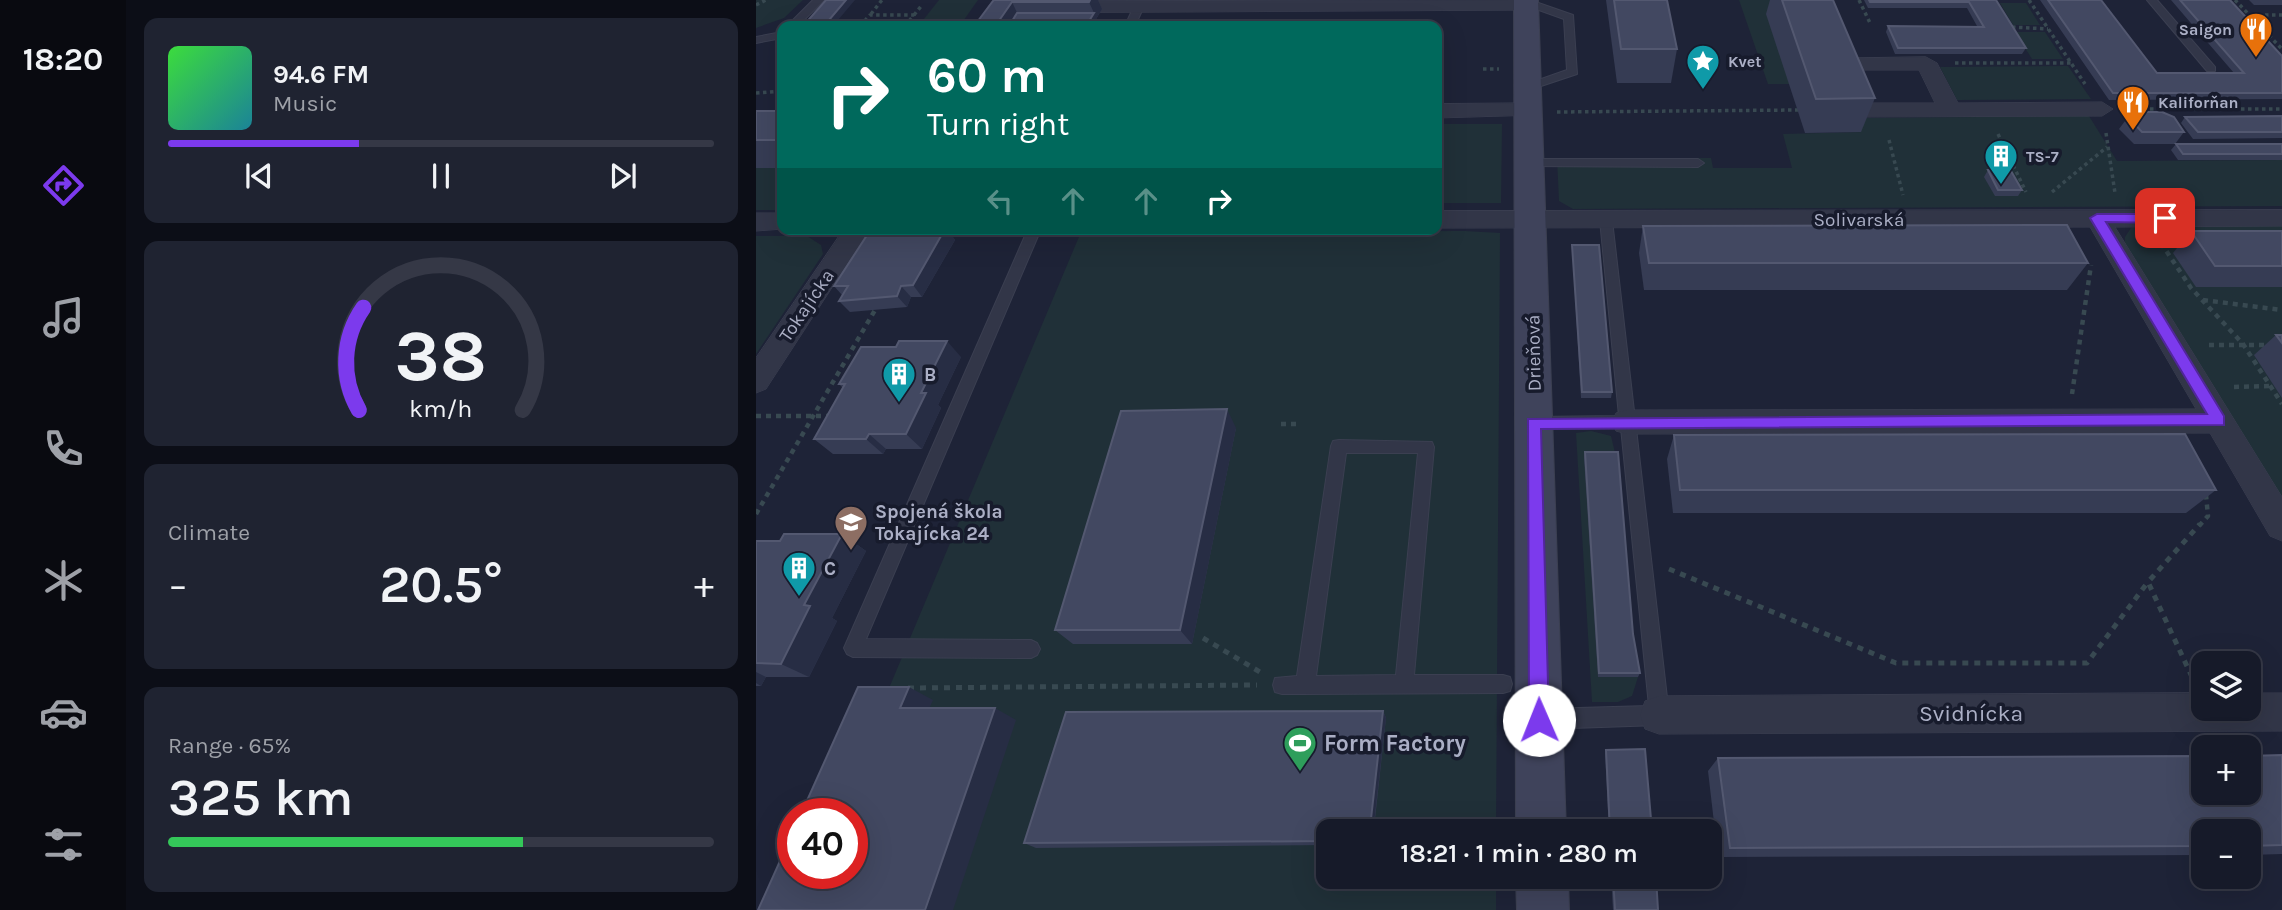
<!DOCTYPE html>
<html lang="en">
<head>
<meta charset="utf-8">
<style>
	:root { --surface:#161a29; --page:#1f2331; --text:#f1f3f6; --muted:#9ea1a8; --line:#353846; --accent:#7c3aed }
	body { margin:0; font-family:Karla,sans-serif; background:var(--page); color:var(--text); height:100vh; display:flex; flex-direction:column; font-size:26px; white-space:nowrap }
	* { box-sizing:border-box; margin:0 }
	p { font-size:23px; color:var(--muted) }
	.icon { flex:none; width:38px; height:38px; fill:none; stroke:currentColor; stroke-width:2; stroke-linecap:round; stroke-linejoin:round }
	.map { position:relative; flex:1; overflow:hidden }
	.panel { display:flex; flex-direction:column; gap:18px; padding:18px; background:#0c0e17; width:630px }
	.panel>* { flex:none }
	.hud { position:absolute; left:21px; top:21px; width:665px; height:214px; border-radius:14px; box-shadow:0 7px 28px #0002,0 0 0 2px var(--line); background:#00695c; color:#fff; overflow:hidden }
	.fabs { position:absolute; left:1435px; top:651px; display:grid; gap:14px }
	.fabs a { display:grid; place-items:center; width:70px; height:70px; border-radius:14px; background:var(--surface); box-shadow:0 7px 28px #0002,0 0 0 2px var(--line); font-size:35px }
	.speed { position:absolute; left:21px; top:798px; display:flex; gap:14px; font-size:35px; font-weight:700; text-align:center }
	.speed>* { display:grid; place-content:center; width:91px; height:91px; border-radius:50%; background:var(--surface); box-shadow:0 7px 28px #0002,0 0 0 2px var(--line); line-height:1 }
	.speed .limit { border:10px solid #d22; background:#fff; color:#111 }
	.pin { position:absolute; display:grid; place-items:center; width:60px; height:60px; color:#fff; margin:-30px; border-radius:14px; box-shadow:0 4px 10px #0006 }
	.me { position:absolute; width:77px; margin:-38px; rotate:359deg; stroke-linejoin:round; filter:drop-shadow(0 0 5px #0008) }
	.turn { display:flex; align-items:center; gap:24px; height:147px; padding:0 35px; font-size:32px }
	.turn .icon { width:91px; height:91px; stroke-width:2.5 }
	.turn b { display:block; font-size:49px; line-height:60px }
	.lanes { display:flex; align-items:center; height:66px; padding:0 35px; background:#0003; justify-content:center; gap:35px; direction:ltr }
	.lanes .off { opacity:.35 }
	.big { font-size:52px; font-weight:600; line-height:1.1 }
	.panel .widget { flex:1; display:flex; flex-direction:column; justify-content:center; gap:10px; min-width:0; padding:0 24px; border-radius:14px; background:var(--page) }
	.panel .dial { align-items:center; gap:0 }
	.dial svg { height:182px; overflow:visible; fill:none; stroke:var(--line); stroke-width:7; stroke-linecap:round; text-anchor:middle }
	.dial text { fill:var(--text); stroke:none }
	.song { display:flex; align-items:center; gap:21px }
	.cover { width:84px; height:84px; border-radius:10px; background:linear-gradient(135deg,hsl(120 70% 55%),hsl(190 70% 35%)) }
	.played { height:7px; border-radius:4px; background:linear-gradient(90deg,var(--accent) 35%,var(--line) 35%) }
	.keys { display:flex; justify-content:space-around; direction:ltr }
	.heat { display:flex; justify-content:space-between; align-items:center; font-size:38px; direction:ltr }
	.charge { height:10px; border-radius:5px; background:linear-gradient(90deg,#34c759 65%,var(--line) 0) }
	.trip { position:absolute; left:560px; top:819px; width:406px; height:70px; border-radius:14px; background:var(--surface); box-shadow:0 7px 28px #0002,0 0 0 2px var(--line); font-weight:600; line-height:70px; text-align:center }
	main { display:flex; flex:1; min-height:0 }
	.dock { display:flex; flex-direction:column; width:126px; justify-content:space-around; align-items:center; background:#090a10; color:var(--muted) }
	.dock .icon { width:49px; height:49px }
	.dock .on { color:var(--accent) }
	.dock b { font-size:32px; color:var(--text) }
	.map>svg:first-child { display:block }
</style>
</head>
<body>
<main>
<nav class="dock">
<b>18:20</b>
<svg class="icon on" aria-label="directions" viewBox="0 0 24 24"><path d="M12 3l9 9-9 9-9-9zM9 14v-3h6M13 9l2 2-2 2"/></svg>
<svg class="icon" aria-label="music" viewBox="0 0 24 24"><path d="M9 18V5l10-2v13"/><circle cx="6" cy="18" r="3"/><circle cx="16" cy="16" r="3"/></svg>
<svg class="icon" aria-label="phone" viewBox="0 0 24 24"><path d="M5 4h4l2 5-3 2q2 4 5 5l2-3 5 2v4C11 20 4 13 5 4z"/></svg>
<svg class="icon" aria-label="climate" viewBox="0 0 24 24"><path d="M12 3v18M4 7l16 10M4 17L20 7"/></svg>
<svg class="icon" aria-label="car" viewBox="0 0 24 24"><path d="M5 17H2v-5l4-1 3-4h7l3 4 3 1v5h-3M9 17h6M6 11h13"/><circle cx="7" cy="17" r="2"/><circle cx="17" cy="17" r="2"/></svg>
<svg class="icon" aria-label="filters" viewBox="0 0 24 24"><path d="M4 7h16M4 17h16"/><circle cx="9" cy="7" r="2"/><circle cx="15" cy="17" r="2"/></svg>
</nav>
<section class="panel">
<div class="widget">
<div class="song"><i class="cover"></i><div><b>94.6 FM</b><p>Music</p></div></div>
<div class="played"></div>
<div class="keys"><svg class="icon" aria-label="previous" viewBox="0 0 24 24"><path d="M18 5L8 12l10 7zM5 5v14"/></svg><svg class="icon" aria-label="pause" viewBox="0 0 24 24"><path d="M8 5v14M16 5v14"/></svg><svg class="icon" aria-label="next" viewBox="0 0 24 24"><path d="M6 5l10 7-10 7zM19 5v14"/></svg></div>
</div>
<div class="widget dial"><svg viewBox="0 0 100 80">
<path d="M14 69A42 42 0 1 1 86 69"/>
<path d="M14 69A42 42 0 0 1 16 24" stroke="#7c3aed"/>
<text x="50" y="56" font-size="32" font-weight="700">38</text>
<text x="50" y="72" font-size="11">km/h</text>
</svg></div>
<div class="widget"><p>Climate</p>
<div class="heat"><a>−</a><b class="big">20.5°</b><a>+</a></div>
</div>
<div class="widget"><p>Range · 65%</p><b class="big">325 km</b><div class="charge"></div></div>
</section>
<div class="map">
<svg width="1526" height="910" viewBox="0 0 1526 910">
	<rect width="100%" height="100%" fill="#1e2337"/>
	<g fill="#203038">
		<path d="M0 0H47L28 18 0 28Z"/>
		<path d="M183 0H222L205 24H164Z"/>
		<path d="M983 0H1056L1033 84H1012Z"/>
		<path d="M1244 3H1270L1284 25H1257Z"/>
		<path d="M1259 32H1289L1307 59H1276Z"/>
		<path d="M1312 66 1335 99 1201 100 1184 67Z"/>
		<path d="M1333 116 1361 161 1526 160V206L817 209 803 201 801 158H955L957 168H1036L1027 134 1105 132 1099 118Z"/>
		<path d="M681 124H746L745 203H681Z"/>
		<rect x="0" y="168" width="26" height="42"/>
		<path d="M1390 225H1526V502L1369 248V237L1375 228Z"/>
		<path d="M709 231 744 233 740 831H572V877H740V910H38L96 873V814L128 700 325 232Z"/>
		<path d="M0 236H51L65 245 67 254 0 354Z"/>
		<path d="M835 431 855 436 860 457 842 677H882L876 696 862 702H836L820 433Z"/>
	</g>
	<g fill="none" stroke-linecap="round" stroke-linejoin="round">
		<defs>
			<g id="lane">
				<path d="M57 0H68L42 26H31Z"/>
				<path d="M766 0H774L817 15 821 74 776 89H768V85L811 70 808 19 766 4Z"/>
				<path d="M1391 0H1401L1459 67V71H1451Z"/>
				<path d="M379 4 388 6 379 26H369Z"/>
				<path d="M26 32V38L0 43V37Z"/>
				<path d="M774 159H942L948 163 942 167 770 166V160Z"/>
				<path d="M850 216 856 220 913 715 910 722 903 725 787 729 780 726 777 719 780 712 787 709 893 706 865 428 778 429 773 427 770 423 773 419 778 417 863 416 844 220Z"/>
				<path d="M272 229H285L110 639 275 640 281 643 284 649 281 655 275 658 97 657 91 654 88 648Z"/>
				<path d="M583 440 676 442 678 447 658 675H747L754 677 756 684 754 691 747 693 549 694H526L519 692 517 685 519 678 541 676 575 446 577 441ZM590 453H662L640 675 560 676Z"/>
			</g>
			<g id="street">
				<path d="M770 0 777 2 780 6 777 10 248 13 239 26H219L235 3 242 1Z"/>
				<path d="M1170 57 1181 63 1202 103 1346 102 1357 109 1346 116 1096 117 1085 110 1096 103H1179L1163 70H1100L1089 64 1100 58Z"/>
				<path d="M773 103 781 105 784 110 781 115 681 118V104Z"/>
				<path d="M1526 210V226L1359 227 1526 497V541L1514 536 1454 433 871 434 860 431 856 422 860 413 871 410 1440 409 1334 227 681 228V211Z"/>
				<path d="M0 213H26L27 229 0 231Z"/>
				<path d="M88 229H114L10 389 0 393V358Z"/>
				<path d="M1447 693V709H1493V693H1526V731L903 734 889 729 884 715 889 701 903 696Z"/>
			</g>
			<g id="secondary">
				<path d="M758 0H782L810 831H760Z"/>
				<path d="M760 877H812L813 910H761Z"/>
			</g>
		</defs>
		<use href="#lane" stroke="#3b3f51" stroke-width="2"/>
		<use href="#street" stroke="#3b3f51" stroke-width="1"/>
		<use href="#secondary" stroke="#3b3f51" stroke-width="2"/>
		<g stroke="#384951" stroke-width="3.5" stroke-dasharray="3.5 3.5" stroke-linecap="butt">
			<path d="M1103 0 1114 23"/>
			<path d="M1273 0 1329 84"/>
			<path d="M1479 0 1526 49"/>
			<path d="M0 5 10 0"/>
			<path d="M115 14 126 0"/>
			<path d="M158 15 166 5"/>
			<path d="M1495 15H1526"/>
			<path d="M104 26 114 15H158L149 26"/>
			<path d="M1256 27 1292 29"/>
			<path d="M1199 63H1316"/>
			<path d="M727 69H743"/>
			<path d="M0 93 26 91"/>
			<path d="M1373 109H1526"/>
			<path d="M801 112 1042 110"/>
			<path d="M1350 133 1359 193"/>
			<path d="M1242 134 1270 192"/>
			<path d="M1133 140 1147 195"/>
			<path d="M1296 192 1351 147"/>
		</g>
		<g stroke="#384951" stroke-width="4.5" stroke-dasharray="5 5" stroke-linecap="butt">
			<path d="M1405 243 1435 288 1487 344 1526 404"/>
			<path d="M1447 300 1526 310"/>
			<path d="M1453 345H1515"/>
			<path d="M1478 387 1515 386"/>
			<path d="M1316 394 1335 265"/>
			<path d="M0 416H76"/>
			<path d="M525 424H544"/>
			<path d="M0 514 119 310"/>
			<path d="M1443 526 1452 516 1450 495"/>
		</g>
		<g stroke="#384951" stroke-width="5" stroke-dasharray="6 6" stroke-linecap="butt">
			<path d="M913 569 1140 663H1331L1392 582"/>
			<path d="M447 638 504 672"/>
			<path d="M1436 677 1392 582 1444 524"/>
			<path d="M152 688 501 685"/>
		</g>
		<use href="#lane" fill="#323648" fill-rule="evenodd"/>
		<use href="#street" fill="#323648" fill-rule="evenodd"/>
		<use href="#secondary" fill="#3f435b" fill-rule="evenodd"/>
	</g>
	<g fill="#363c54">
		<path d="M342 0 346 9 336 26H220L219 25 237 1Z"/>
		<path d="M850 0H911L921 49 915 83H861Z"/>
		<path d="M1014 0H1077L1119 98 1105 132 1049 133 1010 14Z"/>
		<path d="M1108 0H1240L1270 48 1266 54H1139L1130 32 1132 26H1221L1211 8H1112Z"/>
		<path d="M1284 0H1345L1401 73H1478L1415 0H1474L1526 56V99L1353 100Z"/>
		<path d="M1493 0H1526V5H1498Z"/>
		<rect x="0" y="111" width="26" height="57"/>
		<path d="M681 112H683L686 146 683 179H681Z"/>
		<path d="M1526 116V138L1437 139 1425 123 1429 117Z"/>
		<path d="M1372 117 1428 132 1419 144H1378L1363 129Z"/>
		<path d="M1420 144H1526V160H1422L1415 150Z"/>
		<path d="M1232 170 1266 190 1262 196H1239L1228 177Z"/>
		<path d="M887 226 1332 263 1311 290H888L883 253Z"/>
		<path d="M115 229H191L199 240 166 297H155L151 307 94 312 83 301 86 295 78 286Z"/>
		<path d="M1435 231H1526V287H1440L1417 253Z"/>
		<path d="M816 245 856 392 855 398H825Z"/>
		<path d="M1520 335H1526V398L1498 355Z"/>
		<path d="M205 357 182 405 185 408 166 449H130L127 454H77L58 439 87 388 83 384Z"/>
		<path d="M480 428 436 644H317L299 630Z"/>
		<path d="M918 435 1460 490 1430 513H917L911 459Z"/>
		<path d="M829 452 877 634 884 673 882 677H842L828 457Z"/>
		<path d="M86 534 110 551 76 618 81 621 53 677H10L5 686H0V541H24Z"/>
		<path d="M627 711 630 718 619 819 623 823 622 831H572V845L280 848 268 843Z"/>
		<path d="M850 750 896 831H853L849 753Z"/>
		<path d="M1526 755V854L1493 855V831H1447V855L962 857 952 771 962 758Z"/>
		<path d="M855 877H900L902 910H857Z"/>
	</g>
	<g fill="#272d44">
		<path d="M90 0H99L77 26H68Z"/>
		<path d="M334 0H342L346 9 336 26H330L338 13 333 2Z"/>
		<path d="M256 2 264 19 259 26H241L240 25Z"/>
		<path d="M683 112 686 146 683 179 681 153Z"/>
		<path d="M189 229H191L199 240 166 297 157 285Z"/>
		<path d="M145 286 155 297 151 307 141 296Z"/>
		<path d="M191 341 205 357 182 405 185 408 166 449 150 434 165 393Z"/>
		<path d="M471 409 480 428 436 644 424 630Z"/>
		<path d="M113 434 130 449 127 454 110 439Z"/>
		<path d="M86 534 110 551 76 618 81 621 53 677 25 664 48 605Z"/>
		<path d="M0 672 10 677 5 686 0 683Z"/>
		<path d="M153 687 177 700 168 720 144 708Z"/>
		<path d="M239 708 260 720 197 910H169Z"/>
		<path d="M627 711 630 718 618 823 615 819Z"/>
		<path d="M619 819 623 823 622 831H618Z"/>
	</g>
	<g fill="#424861" stroke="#535870" stroke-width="2">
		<path d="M70 0H90L68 26H47Z"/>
		<path d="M238 0H334L333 2H256L240 25H219L237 1Z"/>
		<path d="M858 0H911L921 49H865Z"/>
		<path d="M1026 0H1077L1119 98 1060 99Z"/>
		<path d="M1113 0H1240L1270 48H1142L1132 26 1228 27 1213 2H1114Z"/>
		<path d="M1292 0H1345L1401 73H1488L1424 0H1474L1526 56V93H1357Z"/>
		<path d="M261 13H338L330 26H253Z"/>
		<rect x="0" y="111" width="26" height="29"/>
		<path d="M681 112H683L681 136Z"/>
		<path d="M1376 112H1406L1418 117 1428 132H1386L1372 117Z"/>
		<path d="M1526 116V132H1442L1429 117Z"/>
		<path d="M1420 144H1526V154H1427Z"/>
		<path d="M1232 170 1255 171 1266 190H1242Z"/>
		<path d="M1311 225 1332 263H893L887 226Z"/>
		<path d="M115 229H189L157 285 145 286 141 296 83 301 92 286H78Z"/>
		<path d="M1435 231H1526V266H1459Z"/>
		<path d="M816 245H843L856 392H826Z"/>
		<path d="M1520 335H1526V343Z"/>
		<path d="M143 341H191L165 393H170L150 434H113L110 439H58L89 384H83L105 347H140Z"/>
		<path d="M471 409 424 630H299L365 411Z"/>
		<path d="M1429 434 1460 490H924L918 435Z"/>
		<path d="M829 452H862L877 634 884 673H843Z"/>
		<path d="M28 534H86L48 605 54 606 25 664 0 663V541H24Z"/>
		<path d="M102 687H153L144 708H239L169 910H2L37 832V873H96V814H45Z"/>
		<path d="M627 711 615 819H619L618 831H572V841L268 843 310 712Z"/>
		<path d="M889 749 896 831H854L850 750Z"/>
		<path d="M1526 755V845L1493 846V831H1447V846L974 848 962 758 1447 756V793H1493V756Z"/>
		<path d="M857 877H900L902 910H859Z"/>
	</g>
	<path fill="#7c3aed" stroke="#51269a" stroke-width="2" d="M1341 214H1409L1415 218 1409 223 1350 222 1468 416V425L785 429 793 720 790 726 783 729 776 726 773 720 772 419 1451 414 1334 218Z"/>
	<defs>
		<symbol id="restaurant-pin" viewBox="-11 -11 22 30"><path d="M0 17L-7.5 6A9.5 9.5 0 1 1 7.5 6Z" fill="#e8710a" stroke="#171b2c"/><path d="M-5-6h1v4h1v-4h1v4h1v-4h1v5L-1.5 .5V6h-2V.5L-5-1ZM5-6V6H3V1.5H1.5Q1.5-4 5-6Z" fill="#fff"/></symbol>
		<symbol id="sight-pin" viewBox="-11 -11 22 30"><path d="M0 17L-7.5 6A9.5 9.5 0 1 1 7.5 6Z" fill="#0f9aa8" stroke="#171b2c"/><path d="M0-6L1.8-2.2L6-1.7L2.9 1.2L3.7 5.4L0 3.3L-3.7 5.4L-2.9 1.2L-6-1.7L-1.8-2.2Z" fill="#fff"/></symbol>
		<symbol id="building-pin" viewBox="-11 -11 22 30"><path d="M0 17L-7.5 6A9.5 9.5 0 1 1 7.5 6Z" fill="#0f9aa8" stroke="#171b2c"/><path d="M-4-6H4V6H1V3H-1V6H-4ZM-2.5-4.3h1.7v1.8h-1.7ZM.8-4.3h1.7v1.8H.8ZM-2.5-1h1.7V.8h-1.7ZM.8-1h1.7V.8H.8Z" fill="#fff"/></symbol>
		<symbol id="school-pin" viewBox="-11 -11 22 30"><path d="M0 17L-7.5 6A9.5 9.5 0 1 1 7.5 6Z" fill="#8d6e63" stroke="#171b2c"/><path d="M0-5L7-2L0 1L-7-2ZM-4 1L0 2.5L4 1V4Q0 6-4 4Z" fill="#fff"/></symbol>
		<symbol id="stadium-pin" viewBox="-11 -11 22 30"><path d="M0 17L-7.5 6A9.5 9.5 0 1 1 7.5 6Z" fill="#2e9e5b" stroke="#171b2c"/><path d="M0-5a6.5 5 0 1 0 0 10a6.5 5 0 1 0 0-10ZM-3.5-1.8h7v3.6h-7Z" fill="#fff"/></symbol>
	</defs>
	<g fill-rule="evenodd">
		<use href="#restaurant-pin" x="1481" y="10" width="38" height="52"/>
		<use href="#sight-pin" x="928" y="42" width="38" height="52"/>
		<use href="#restaurant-pin" x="1358" y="83" width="38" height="52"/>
		<use href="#building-pin" x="1226" y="137" width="38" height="52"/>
		<use href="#building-pin" x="124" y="355" width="38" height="52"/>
		<use href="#school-pin" x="76" y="503" width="38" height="52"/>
		<use href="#building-pin" x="24" y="549" width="38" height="52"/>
		<use href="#stadium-pin" x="525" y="724" width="38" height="52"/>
	</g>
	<g text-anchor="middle" stroke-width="7" stroke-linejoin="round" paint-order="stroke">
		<g font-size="16" font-weight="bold" fill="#abafc5" stroke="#171b2c" text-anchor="start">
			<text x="1476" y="35" text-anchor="end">Saigon</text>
			<text x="972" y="67">Kvet</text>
			<text x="1402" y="108">Kaliforňan</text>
			<text x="1270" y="162">TS-7</text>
		</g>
		<g font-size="19" fill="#abafc5" stroke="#171b2c">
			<text x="1103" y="226">Solivarská</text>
			<text transform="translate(50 305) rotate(-56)" y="7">Tokajícka</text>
			<text transform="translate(777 353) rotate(-91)" y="7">Drieňová</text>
		</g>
		<g font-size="19" font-weight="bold" fill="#abafc5" stroke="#171b2c" text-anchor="start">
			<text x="168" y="381">B</text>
			<text x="119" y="518">Spojená škola<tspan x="119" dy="22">Tokajícka 24</tspan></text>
			<text x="68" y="575">C</text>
		</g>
		<g font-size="23" fill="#abafc5" stroke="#171b2c">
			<text x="1215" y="721">Svidnícka</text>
		</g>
		<g font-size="23" font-weight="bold" fill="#abafc5" stroke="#171b2c" text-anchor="start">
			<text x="568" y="751">Form Factory</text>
		</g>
	</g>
</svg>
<div class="fabs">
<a><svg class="icon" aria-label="layers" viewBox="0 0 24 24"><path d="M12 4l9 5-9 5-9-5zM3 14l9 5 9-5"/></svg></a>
<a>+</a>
<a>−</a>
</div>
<div class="speed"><div class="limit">40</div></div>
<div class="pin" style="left:1409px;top:218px;background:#d93025"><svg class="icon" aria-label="arrive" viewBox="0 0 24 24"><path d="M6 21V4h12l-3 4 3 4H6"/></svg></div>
<svg class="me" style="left:783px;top:720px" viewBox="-20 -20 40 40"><circle r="19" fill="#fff"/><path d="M0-13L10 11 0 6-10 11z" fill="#7c3aed"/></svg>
<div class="trip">18:21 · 1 min · 280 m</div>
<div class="hud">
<div class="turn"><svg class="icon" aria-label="right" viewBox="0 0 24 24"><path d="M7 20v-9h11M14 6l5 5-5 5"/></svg><div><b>60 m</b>Turn right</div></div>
<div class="lanes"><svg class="icon off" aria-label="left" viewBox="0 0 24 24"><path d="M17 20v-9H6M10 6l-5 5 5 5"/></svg><svg class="icon off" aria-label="ahead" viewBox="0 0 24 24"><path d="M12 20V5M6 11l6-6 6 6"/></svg><svg class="icon off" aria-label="ahead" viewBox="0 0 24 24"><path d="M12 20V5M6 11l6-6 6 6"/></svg><svg class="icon" aria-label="right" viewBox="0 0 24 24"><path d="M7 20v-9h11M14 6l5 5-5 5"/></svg></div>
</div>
</div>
</main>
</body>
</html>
